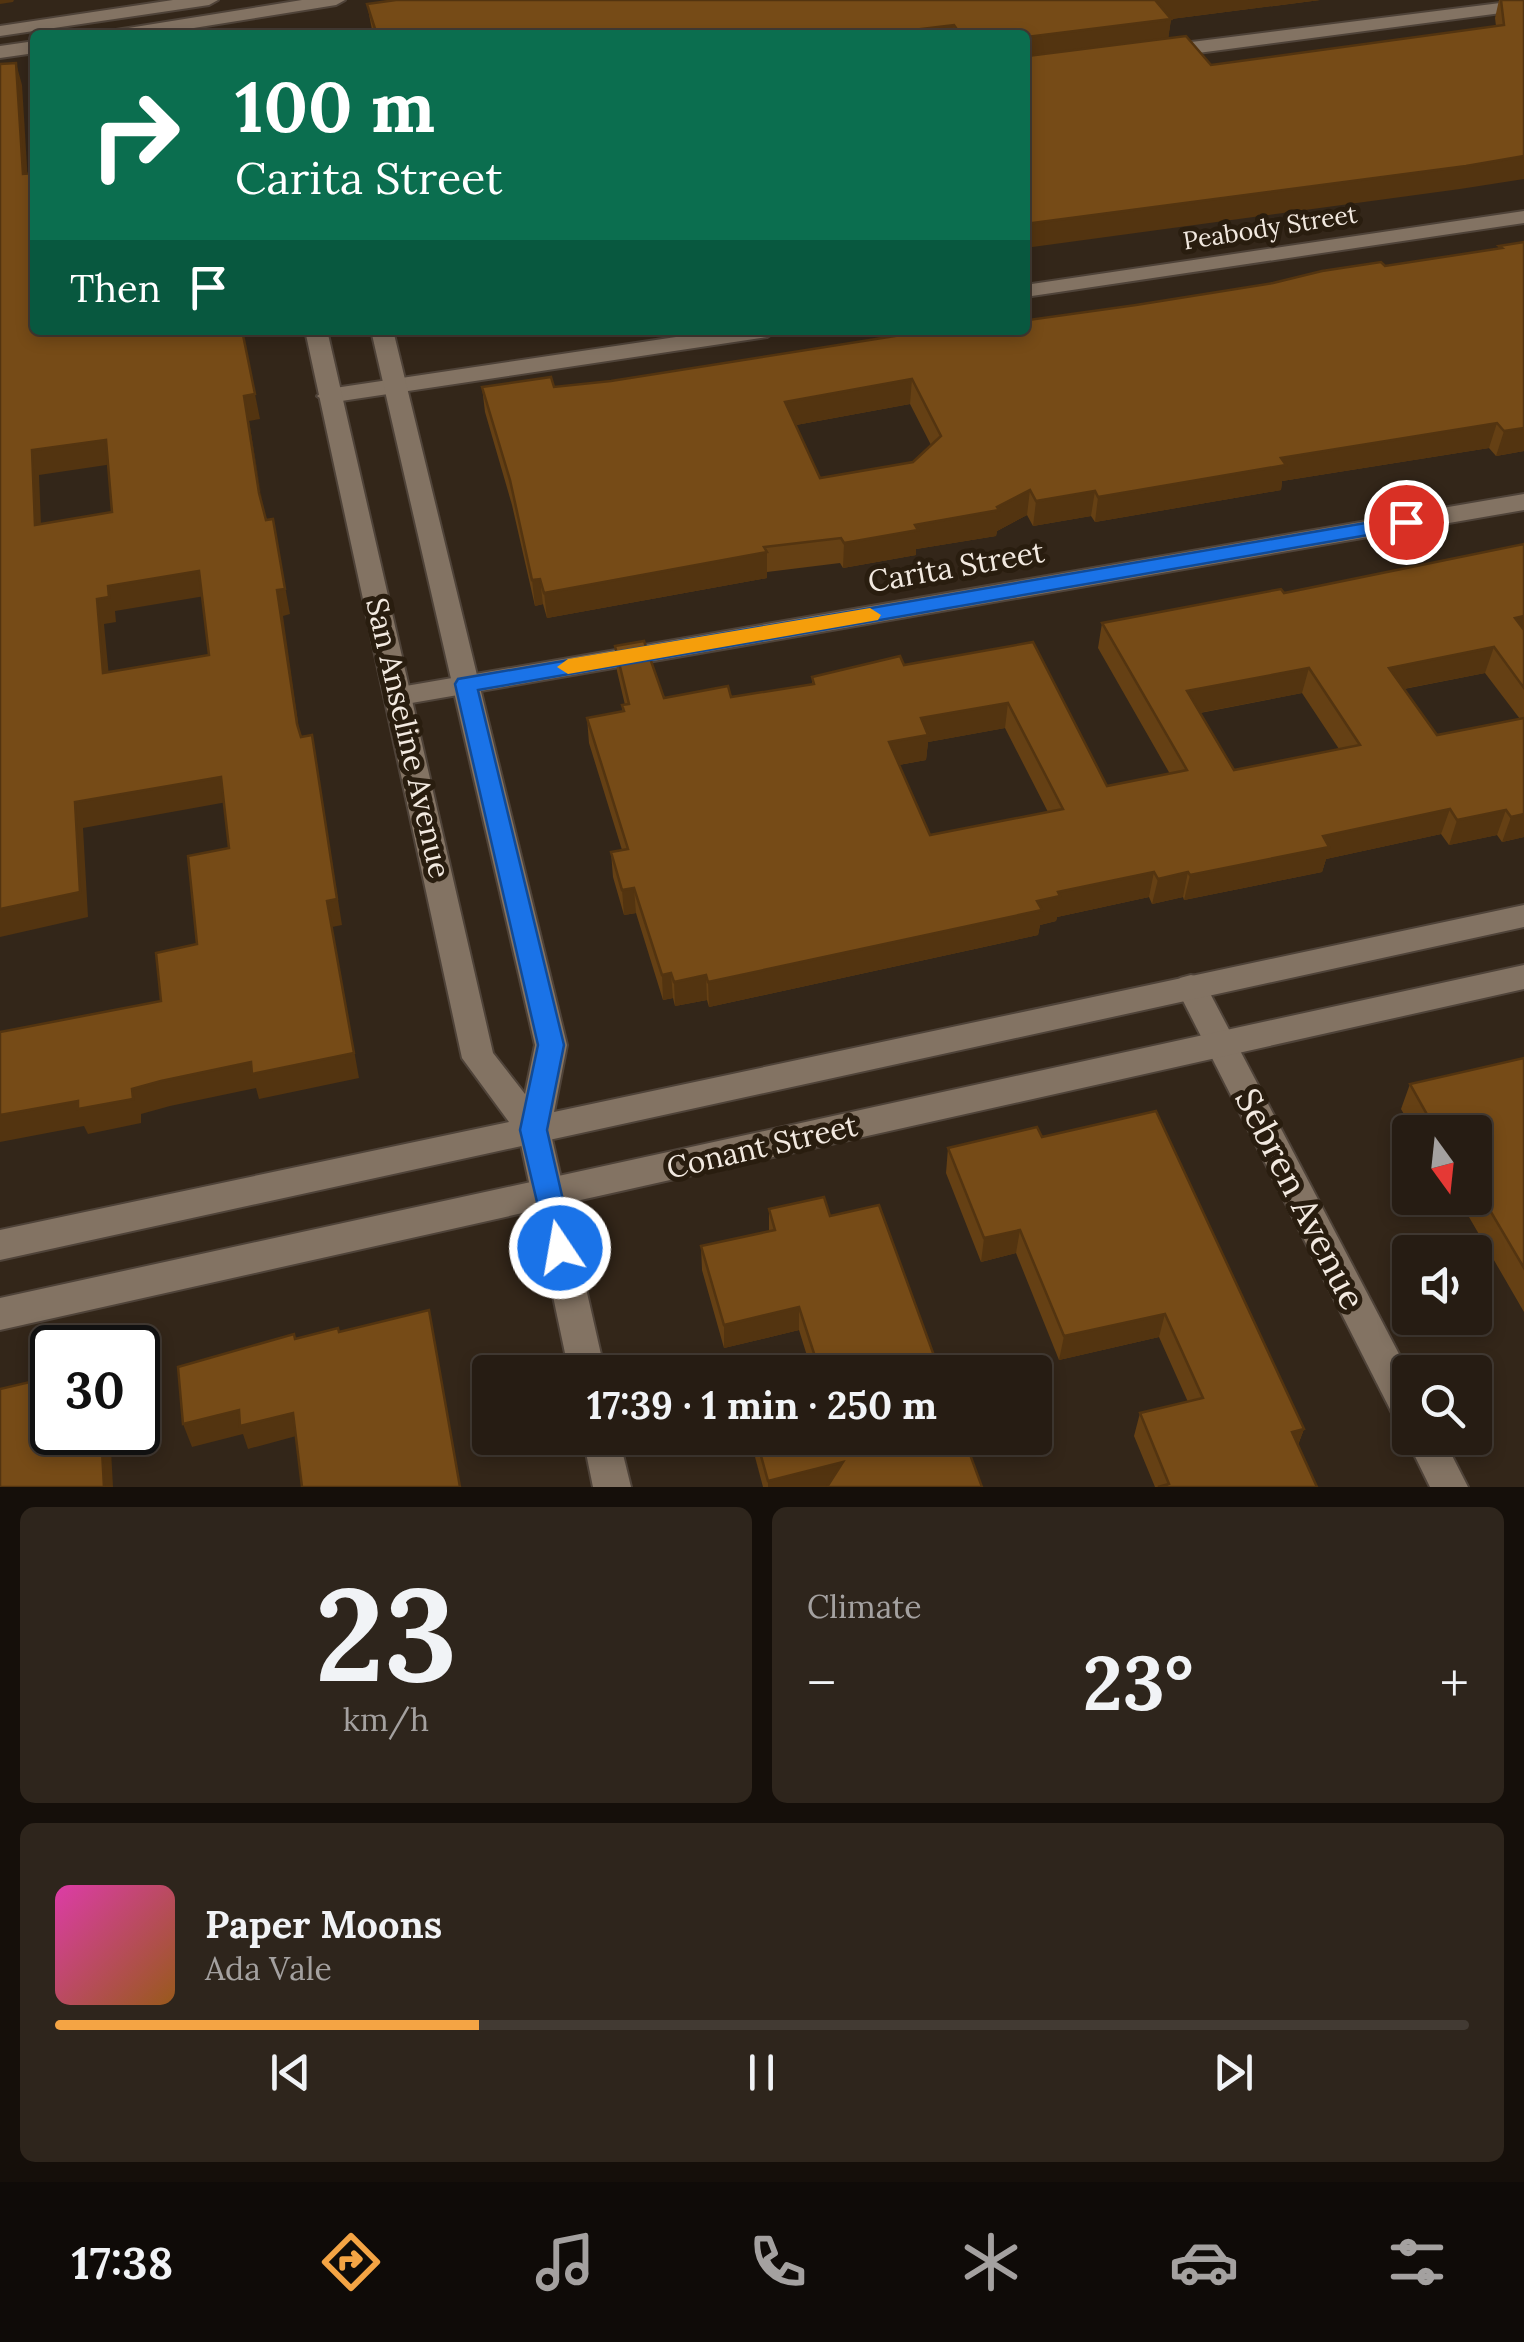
<!DOCTYPE html>
<html lang="en">
<head>
<meta charset="utf-8">
<style>
	:root { --surface:#261c13; --page:#2e251c; --text:#f1f3f6; --muted:#a4a1a0; --line:#423a33; --accent:#f4a444 }
	body { margin:0; font-family:Lora,serif; background:var(--page); color:var(--text); height:100vh; display:flex; flex-direction:column; font-size:38px; white-space:nowrap }
	* { box-sizing:border-box; margin:0 }
	p { font-size:32px; color:var(--muted) }
	.icon { flex:none; width:55px; height:55px; fill:none; stroke:currentColor; stroke-width:2; stroke-linecap:round; stroke-linejoin:round }
	.map { position:relative; height:1487px; overflow:hidden }
	.panel { display:flex; flex-direction:column; gap:20px; padding:20px; background:#150f0a; flex:1 }
	.panel>* { flex:none }
	.hud { position:absolute; left:30px; top:30px; width:1000px; height:305px; border-radius:10px; box-shadow:0 5px 15px #0003,0 0 0 2px var(--line); background:#0b6e4f; color:#fff; overflow:hidden }
	.needle { width:65px; rotate:165deg }
	.buttons { position:absolute; left:1392px; top:1115px; display:grid; gap:20px }
	.buttons a { display:grid; place-items:center; width:100px; height:100px; border-radius:10px; background:var(--surface); box-shadow:0 5px 15px #0003,0 0 0 2px var(--line); font-size:50px }
	.speed { position:absolute; left:30px; top:1325px; display:flex; gap:20px; font-size:50px; font-weight:700; text-align:center }
	.speed>* { display:grid; place-content:center; width:130px; height:130px; border-radius:50%; background:var(--surface); box-shadow:0 5px 15px #0003,0 0 0 2px var(--line); line-height:1 }
	.speed .limit { border:5px solid #111; border-radius:15px; background:#fff; color:#111 }
	.pin { position:absolute; display:grid; place-items:center; width:85px; height:85px; color:#fff; margin:-42px; border:5px solid #fff; border-radius:50%; box-shadow:0 2px 10px #0007 }
	.me { position:absolute; width:110px; margin:-55px; rotate:348deg; stroke-linejoin:round; filter:drop-shadow(0 0 8px #0008) }
	.turn { display:flex; align-items:center; gap:35px; height:210px; padding:0 40px; font-size:45px }
	.turn .icon { width:130px; height:130px; stroke-width:2.5 }
	.turn b { display:block; font-size:70px; line-height:85px }
	.then { display:flex; align-items:center; height:95px; padding:0 40px; background:#0003; gap:20px; font-size:38px }
	.big { font-size:75px; font-weight:800; line-height:1.1 }
	.panel .widget { flex:1; display:flex; flex-direction:column; justify-content:center; gap:15px; min-width:0; padding:0 35px; border-radius:15px; background:var(--page) }
	.panel .dial { align-items:center; gap:0 }
	.dial b { font-size:130px; line-height:1 }
	.song { display:flex; align-items:center; gap:30px }
	.cover { width:120px; height:120px; border-radius:15px; background:linear-gradient(135deg,hsl(320 70% 55%),hsl(30 70% 35%)) }
	.played { height:10px; border-radius:5px; background:linear-gradient(90deg,var(--accent) 30%,var(--line) 30%) }
	.keys { display:flex; justify-content:space-around; direction:ltr }
	.heat { display:flex; justify-content:space-between; align-items:center; font-size:55px; direction:ltr }
	.panel .tiles { flex:1; display:grid; gap:20px; grid-template-columns:1fr 1fr }
	.widget:last-child { grid-column:span 2 }
	.trip { position:absolute; left:472px; top:1355px; width:580px; height:100px; border-radius:10px; background:var(--surface); box-shadow:0 5px 15px #0003,0 0 0 2px var(--line); font-weight:800; line-height:100px; text-align:center }
	.tabs { display:flex; height:160px; justify-content:space-around; align-items:center; background:#0f0b08; color:var(--muted) }
	.tabs .icon { width:70px; height:70px }
	.tabs .active { color:var(--accent) }
	.tabs b { font-size:45px; color:var(--text) }
	.map>svg:first-child { display:block }
</style>
</head>
<body>
<div class="map">
<svg width="1524" height="1487" viewBox="0 0 1524 1487">
	<rect width="100%" height="100%" fill="#332619"/>
	<g fill="none" stroke-linecap="round" stroke-linejoin="round">
		<defs>
			<g id="minor">
				<path d="M1524 0V10L1160 58 1151 52 1160 46Z"/>
				<path d="M1524 211V223L1025 297V285Z"/>
				<path d="M723 330H778L767 337 328 403 317 396 328 389Z"/>
				<path d="M1524 494V510L400 705 390 703 387 696 390 689 400 687Z"/>
				<path d="M1191 975 1202 978 1410 1375V1428L1397 1423 1176 987 1180 978Z"/>
				<path d="M534 1116 545 1120 550 1130 605 1372H569L518 1130 523 1120Z"/>
				<path d="M1410 1428V1438H1443L1468 1487H1430L1406 1438Z"/>
				<path d="M583 1438H619L631 1487H593Z"/>
			</g>
			<g id="tertiary">
				<path d="M173 0H218L209 5 0 36V26Z"/>
				<path d="M302 0H345L336 5 150 35H107L116 30Z"/>
				<path d="M35 41V53L0 58V46Z"/>
				<path d="M305 330H327L493 1053 525 1094 535 1045 371 330H393L567 1045 554 1112 1524 905V927L0 1260V1230L509 1122 462 1058Z"/>
				<path d="M1524 965V989L0 1330V1298Z"/>
			</g>
		</defs>
		<use href="#minor" stroke="#4f4339" stroke-width="4"/>
		<use href="#tertiary" stroke="#4f4339" stroke-width="4"/>
		<use href="#minor" fill="#837363" fill-rule="evenodd"/>
		<use href="#tertiary" fill="#837363" fill-rule="evenodd"/>
	</g>
	<g fill="#654014" fill-rule="evenodd">
		<path d="M396 0H1320L1171 19 1168 38 1211 65 1496 26 1495 18 1499 0H1524L1460 189 1025 35H373L367 4Z"/>
		<path d="M1524 242V451L1496 456 1489 448 1282 481 1281 490 1095 522 1091 516 1033 526 1027 515 997 531 996 536 916 549V555L843 568 840 563 767 572V578L547 618 543 604 535 606 512 505 485 412 482 387H554L611 381 1136 305 1498 249 1499 246ZM910 404 931 445 913 462 820 478 796 425Z"/>
		<path d="M1524 544V837L1502 842 1497 835 1449 845 1441 834 1326 859 1322 872 1184 900 1183 897 1152 904 1149 897 1057 917 1056 921 1040 925 1038 935 709 1007 707 1000 675 1006 673 998 663 1000 636 913 624 915 613 877 611 852 622 850 589 743 587 718 622 712V705H625L617 671 615 646 664 698 731 697 812 684V677L904 665 1033 642 1107 786 1170 774 1098 648 1102 623 1284 593ZM1485 673 1520 719 1437 735 1404 689ZM1302 693 1339 749 1234 770 1200 713ZM1005 728 1048 812 930 835 899 765 926 760 928 742Z"/>
		<path d="M1524 1058V1312L1458 1198H1475V1132H1414L1401 1109 1410 1084Z"/>
		<path d="M1042 1137 1304 1429 1298 1445 1317 1487H1155L1134 1436 1140 1413 1188 1402 1159 1337 1059 1360 1016 1253 981 1262 946 1173 948 1148Z"/>
		<path d="M769 1209 830 1216 940 1372H812L799 1330 724 1348 702 1270 701 1246 769 1231Z"/>
		<path d="M750 1438H964L982 1487H763Z"/>
	</g>
	<g fill="#533410">
		<path d="M0 0H14L13 2 0 4Z"/>
		<path d="M1154 0H1320L1171 19 1168 41 1025 59V38L1027 37Z"/>
		<path d="M954 25 953 35H871Z"/>
		<path d="M16 63 22 85 29 198 23 174Z"/>
		<path d="M1524 156V179L1460 189 1025 248V224Z"/>
		<path d="M242 330 260 419 249 421 265 518 244 396Z"/>
		<path d="M912 379 910 404 785 427V402Z"/>
		<path d="M1497 423 1489 448 1282 481 1281 490 1095 522 1098 497 1281 458Z"/>
		<path d="M1524 428V451L1496 456 1504 431Z"/>
		<path d="M106 440 113 464 39 475 42 550 35 525 32 450Z"/>
		<path d="M1030 490 1027 515 997 531 996 536 916 549V555L843 568 844 543 997 507Z"/>
		<path d="M1095 491 1091 516 1033 526 1036 501Z"/>
		<path d="M273 519 290 614 283 616 302 750 297 724 277 590Z"/>
		<path d="M767 552V578L547 618 544 593Z"/>
		<path d="M199 571 205 596 115 611 116 622 104 624 111 698 103 673 97 599 108 586Z"/>
		<path d="M540 579 543 604 535 606 532 580Z"/>
		<path d="M1524 616V640L1515 618Z"/>
		<path d="M1494 647 1485 673 1382 693 1389 668Z"/>
		<path d="M1309 668 1302 693 1183 716 1187 691Z"/>
		<path d="M1008 703 1005 728 928 742 926 760 887 767 889 742 921 718Z"/>
		<path d="M312 735 342 925 332 927 359 1078 259 1099 256 1088 170 1106 141 1114V1123L88 1134 84 1126 0 1142V1115L327 901Z"/>
		<path d="M221 777 227 802 83 828 88 917 0 937V909L75 802Z"/>
		<path d="M1450 809 1441 834 1326 859 1322 872 1184 900 1190 875 1323 836Z"/>
		<path d="M1506 810 1497 835 1449 845 1457 820Z"/>
		<path d="M1524 814V837L1502 842 1511 817Z"/>
		<path d="M1154 872 1149 897 1057 917 1056 921 1040 925 1038 935 709 1007 708 982 1037 901 1058 892Z"/>
		<path d="M1188 872 1183 897 1152 904 1158 879Z"/>
		<path d="M634 888 636 913 624 915 622 890Z"/>
		<path d="M671 973 673 998 663 1000 662 975Z"/>
		<path d="M706 975 707 1000 675 1006 674 982Z"/>
		<path d="M1439 1124 1435 1132H1430L1433 1125Z"/>
		<path d="M1020 1230 1016 1253 981 1262 984 1238Z"/>
		<path d="M799 1307V1330L724 1348V1325Z"/>
		<path d="M1165 1314 1159 1337 1059 1360 1064 1336Z"/>
		<path d="M47 1378 52 1389V1408L48 1398Z"/>
		<path d="M239 1410 293 1413 300 1435 248 1449 243 1434 192 1447 183 1424Z"/>
		<path d="M1304 1429 1295 1452 1292 1432Z"/>
		<path d="M101 1432H110L113 1487H104Z"/>
		<path d="M843 1462 832 1487H768V1481Z"/>
	</g>
	<g fill="#764b17" stroke="#533410" stroke-width="2.5" fill-rule="evenodd">
		<path d="M396 0H1155L1171 19 1027 37 1025 38V35H961L954 25 871 35H377L367 4Z"/>
		<path d="M1501 0H1524V156L1466 166 1025 224V54L1028 56 1186 36 1211 65 1504 25Z"/>
		<path d="M16 63 23 174 35 173V330H242L255 394 244 396 259 493 266 520 273 519 285 589 277 590 297 724 301 737 312 735 337 899 327 901 354 1053 252 1074 251 1062 161 1081 132 1089 133 1099 78 1109V1101L0 1115V1032L161 1001 156 953 197 944 188 856 229 848 221 777 75 802 80 892 0 909V64ZM106 440 112 512 35 525 32 450ZM199 571 209 655 103 673 97 599 109 597 108 586Z"/>
		<path d="M1524 242V428L1504 431 1497 423 1281 458 1286 465 1098 497 1095 491 1036 501 1030 490 997 507 999 510 915 525 918 530 844 543 841 538 764 547 767 552 544 593 540 579 532 580 510 480 482 387 551 377 554 387 611 381 933 330H1025V315L1029 320 1136 305 1273 283 1322 271 1381 262 1385 266 1502 248 1499 246ZM912 379 941 436 913 462 820 478 785 402Z"/>
		<path d="M1524 544V616L1515 618 1524 630V688L1494 647 1389 668 1437 735 1524 718V814L1511 817 1506 810 1457 820 1450 809 1323 836 1329 847 1190 875 1188 872 1158 879 1154 872 1058 892 1060 896 1037 901 1042 910 708 982 706 975 674 982 671 973 662 975 634 888 622 890 611 852 628 849 587 718 624 711 622 705 629 704 615 646 644 641 664 698 728 686 731 697 814 684 812 677 900 656 904 665 1033 642 1107 786 1187 770 1102 623 1281 589 1284 593ZM1309 668 1360 745 1234 770 1187 691ZM1008 703 1063 809 930 835 889 742 928 735 921 718Z"/>
		<path d="M1524 1058V1268L1475 1185V1132H1444L1439 1124 1433 1125 1410 1084Z"/>
		<path d="M1156 1111 1304 1429 1292 1432 1317 1487H1158L1169 1484 1140 1413 1203 1398 1165 1314 1064 1336 1020 1230 984 1238 948 1148 1037 1127 1042 1137Z"/>
		<path d="M824 1197 830 1216 879 1205 940 1372H820L799 1307 724 1325 701 1246 775 1230 769 1209Z"/>
		<path d="M429 1310 460 1487H302L293 1413 240 1426 239 1410 183 1424 178 1367 294 1334 295 1339 338 1328 339 1332Z"/>
		<path d="M47 1378 48 1398 52 1397V1432H101L104 1487H0V1389Z"/>
		<path d="M756 1438H964L982 1487H827L843 1462 768 1481Z"/>
	</g>
	<path fill="#1a73e8" stroke="#114b97" stroke-width="2.5" d="M1406 516 1417 522 1414 527 478 690 564 1045 547 1130 574 1248 570 1257 560 1260 550 1257 520 1130 538 1045 455 684 458 679Z"/>
	<path fill="#f59e0b" d="M870 608 881 615 878 620 568 674 557 667 568 659Z"/>
	<g text-anchor="middle" stroke-width="10" stroke-linejoin="round" paint-order="stroke">
		<g font-size="25" fill="#f2e9e0" stroke="#291d0f">
			<text transform="translate(1270 227) rotate(-9)" y="9">Peabody Street</text>
		</g>
		<g font-size="30" fill="#f2e9e0" stroke="#291d0f">
			<text transform="translate(956 567) rotate(-10)" y="10">Carita Street</text>
			<text transform="translate(408 738) rotate(77)" y="10">San Anseline Avenue</text>
			<text transform="translate(762 1147) rotate(-13)" y="10">Conant Street</text>
		</g>
		<g font-size="35" fill="#f2e9e0" stroke="#291d0f">
			<text transform="translate(1300 1199) rotate(63)" y="12">Sebren Avenue</text>
		</g>
	</g>
</svg>
<div class="buttons">
<a><svg class="needle" viewBox="-14 -14 28 28"><path d="M0-13l5 13h-10z" fill="#e53935"/><path d="M0 13l5-13h-10z" fill="#a4a1a0"/></svg></a>
<a><svg class="icon" aria-label="sound" viewBox="0 0 24 24"><path d="M4 9h4l5-4v14l-5-4H4zM17 9q2 3 0 6"/></svg></a>
<a><svg class="icon" aria-label="search" viewBox="0 0 24 24"><circle cx="10" cy="10" r="6"/><path d="M15 15l6 6"/></svg></a>
</div>
<div class="speed"><div class="limit">30</div></div>
<div class="pin" style="left:1406px;top:522px;background:#d93025"><svg class="icon" aria-label="arrive" viewBox="0 0 24 24"><path d="M6 21V4h12l-3 4 3 4H6"/></svg></div>
<svg class="me" style="left:560px;top:1248px" viewBox="-20 -20 40 40"><circle r="17" fill="#1a73e8" stroke="#fff" stroke-width="3"/><path d="M0-11L8 9 0 5-8 9z" fill="#fff"/></svg>
<div class="trip">17:39 · 1 min · 250 m</div>
<div class="hud">
<div class="turn"><svg class="icon" aria-label="right" viewBox="0 0 24 24"><path d="M7 20v-9h11M14 6l5 5-5 5"/></svg><div><b>100 m</b>Carita Street</div></div>
<div class="then">Then<svg class="icon" aria-label="arrive" viewBox="0 0 24 24"><path d="M6 21V4h12l-3 4 3 4H6"/></svg></div>
</div>
</div>
<section class="panel">
<div class="tiles">
<div class="widget dial"><b>23</b><p>km/h</p></div>
<div class="widget"><p>Climate</p>
<div class="heat"><a>−</a><b class="big">23°</b><a>+</a></div>
</div>
<div class="widget">
<div class="song"><i class="cover"></i><div><b>Paper Moons</b><p>Ada Vale</p></div></div>
<div class="played"></div>
<div class="keys"><svg class="icon" aria-label="previous" viewBox="0 0 24 24"><path d="M18 5L8 12l10 7zM5 5v14"/></svg><svg class="icon" aria-label="pause" viewBox="0 0 24 24"><path d="M8 5v14M16 5v14"/></svg><svg class="icon" aria-label="next" viewBox="0 0 24 24"><path d="M6 5l10 7-10 7zM19 5v14"/></svg></div>
</div>
</div>
</section>
<nav class="tabs">
<b>17:38</b>
<svg class="icon active" aria-label="directions" viewBox="0 0 24 24"><path d="M12 3l9 9-9 9-9-9zM9 14v-3h6M13 9l2 2-2 2"/></svg>
<svg class="icon" aria-label="music" viewBox="0 0 24 24"><path d="M9 18V5l10-2v13"/><circle cx="6" cy="18" r="3"/><circle cx="16" cy="16" r="3"/></svg>
<svg class="icon" aria-label="phone" viewBox="0 0 24 24"><path d="M5 4h4l2 5-3 2q2 4 5 5l2-3 5 2v4C11 20 4 13 5 4z"/></svg>
<svg class="icon" aria-label="climate" viewBox="0 0 24 24"><path d="M12 3v18M4 7l16 10M4 17L20 7"/></svg>
<svg class="icon" aria-label="car" viewBox="0 0 24 24"><path d="M5 17H2v-5l4-1 3-4h7l3 4 3 1v5h-3M9 17h6M6 11h13"/><circle cx="7" cy="17" r="2"/><circle cx="17" cy="17" r="2"/></svg>
<svg class="icon" aria-label="filters" viewBox="0 0 24 24"><path d="M4 7h16M4 17h16"/><circle cx="9" cy="7" r="2"/><circle cx="15" cy="17" r="2"/></svg>
</nav>
</body>
</html>
